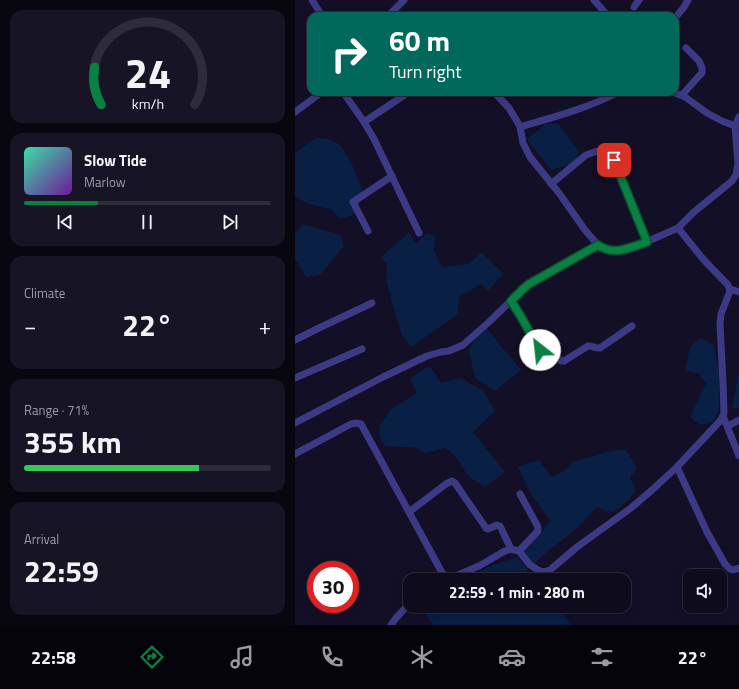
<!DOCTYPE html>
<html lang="en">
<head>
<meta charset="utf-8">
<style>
	:root { --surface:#0e0b1c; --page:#171425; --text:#f1f3f6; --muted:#9b9ba3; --line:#2e2b3b; --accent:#0b8043 }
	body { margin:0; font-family:"Titillium Web",sans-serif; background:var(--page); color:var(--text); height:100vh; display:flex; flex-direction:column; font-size:15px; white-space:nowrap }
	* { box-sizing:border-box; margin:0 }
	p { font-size:13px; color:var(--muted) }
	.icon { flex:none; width:22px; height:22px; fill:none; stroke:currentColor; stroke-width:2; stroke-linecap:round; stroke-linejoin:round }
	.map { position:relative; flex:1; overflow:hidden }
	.sheet { display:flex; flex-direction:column; gap:10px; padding:10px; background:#08060f; width:295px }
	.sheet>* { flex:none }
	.top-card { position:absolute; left:12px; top:12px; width:372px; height:84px; border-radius:12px; box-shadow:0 2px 10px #0003,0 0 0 1px var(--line); background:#00695c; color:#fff; overflow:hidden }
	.buttons { position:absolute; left:388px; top:569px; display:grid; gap:8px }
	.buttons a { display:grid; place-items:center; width:44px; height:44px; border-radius:8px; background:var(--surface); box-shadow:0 2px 10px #0003,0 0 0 1px var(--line); font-size:20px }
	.speed { position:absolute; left:12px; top:561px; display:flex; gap:8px; font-size:20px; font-weight:700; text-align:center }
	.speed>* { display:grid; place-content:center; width:52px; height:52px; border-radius:50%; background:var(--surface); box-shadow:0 2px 10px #0003,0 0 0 1px var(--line); line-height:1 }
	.speed .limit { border:6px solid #d22; background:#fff; color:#111 }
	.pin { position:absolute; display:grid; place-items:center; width:34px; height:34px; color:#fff; margin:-17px; border-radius:8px; box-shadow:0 2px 6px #0006 }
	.me { position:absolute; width:44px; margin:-22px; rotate:331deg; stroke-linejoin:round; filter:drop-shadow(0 0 3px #0008) }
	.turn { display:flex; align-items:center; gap:14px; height:84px; padding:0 16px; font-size:18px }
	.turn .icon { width:52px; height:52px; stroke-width:2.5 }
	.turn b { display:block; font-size:28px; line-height:34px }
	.big { font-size:30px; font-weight:700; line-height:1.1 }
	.sheet .widget { flex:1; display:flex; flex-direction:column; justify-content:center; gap:6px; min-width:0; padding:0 14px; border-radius:12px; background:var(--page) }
	.sheet .dial { align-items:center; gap:0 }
	.dial svg { height:104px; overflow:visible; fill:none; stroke:var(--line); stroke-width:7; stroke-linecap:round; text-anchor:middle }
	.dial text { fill:var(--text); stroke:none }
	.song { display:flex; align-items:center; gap:12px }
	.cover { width:48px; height:48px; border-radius:6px; background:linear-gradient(135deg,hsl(160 70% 55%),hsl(280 70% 35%)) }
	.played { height:4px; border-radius:2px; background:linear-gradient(90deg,var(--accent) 30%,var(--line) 30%) }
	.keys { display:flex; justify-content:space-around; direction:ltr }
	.heat { display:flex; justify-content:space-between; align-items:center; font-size:22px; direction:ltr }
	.charge { height:6px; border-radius:3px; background:linear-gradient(90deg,#34c759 71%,var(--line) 0) }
	.trip { position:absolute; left:108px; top:573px; width:228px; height:40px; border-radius:12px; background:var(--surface); box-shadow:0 2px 10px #0003,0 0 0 1px var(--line); font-weight:700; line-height:40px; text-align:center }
	.dock { display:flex; height:64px; justify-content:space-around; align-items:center; background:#06040b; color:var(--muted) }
	.dock .icon { width:28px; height:28px }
	.dock .current { color:var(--accent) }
	.dock b { font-size:18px; color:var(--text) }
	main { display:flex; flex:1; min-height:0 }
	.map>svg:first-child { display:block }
</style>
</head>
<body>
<main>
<section class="sheet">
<div class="widget dial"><svg viewBox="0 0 100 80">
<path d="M14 69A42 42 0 1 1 86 69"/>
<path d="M14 69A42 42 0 0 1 9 40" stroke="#0b8043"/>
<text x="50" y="56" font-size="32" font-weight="700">24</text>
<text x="50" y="72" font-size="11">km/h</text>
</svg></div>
<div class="widget">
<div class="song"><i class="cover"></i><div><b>Slow Tide</b><p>Marlow</p></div></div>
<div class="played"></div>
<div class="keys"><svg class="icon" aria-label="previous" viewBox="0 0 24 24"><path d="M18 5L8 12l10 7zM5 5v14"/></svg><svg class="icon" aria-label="pause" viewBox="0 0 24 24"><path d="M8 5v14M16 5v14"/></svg><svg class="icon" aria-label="next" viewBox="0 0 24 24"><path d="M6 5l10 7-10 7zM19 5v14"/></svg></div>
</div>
<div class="widget"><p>Climate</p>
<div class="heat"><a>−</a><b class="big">22°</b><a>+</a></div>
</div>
<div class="widget"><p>Range · 71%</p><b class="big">355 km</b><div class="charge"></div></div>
<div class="widget"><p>Arrival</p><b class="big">22:59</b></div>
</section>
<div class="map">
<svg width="444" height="625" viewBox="0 0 444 625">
	<rect width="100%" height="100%" fill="#130f26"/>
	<g fill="#0a1f44">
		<path d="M263 123 284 152 280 163 256 170 232 139 251 124Z"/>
		<path d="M21 138 34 139 46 145 58 167 68 192 64 205 57 216 45 218 36 209 11 203 0 196V153Z"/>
		<path d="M8 224 45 235 49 246 25 275 11 277 0 259V234Z"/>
		<path d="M114 232 121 244 132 233 140 236 139 251 147 267 173 264 187 252 208 274 193 291 186 284 164 297 163 314 116 347 107 335 100 313 91 280 92 264 86 257Z"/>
		<path d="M192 329 226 370 200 391 180 378 174 351 179 340Z"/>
		<path d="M405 338 418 344 424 371V410L418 422 405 425 395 417 411 383 403 373 390 371 395 347Z"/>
		<path d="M130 368H136L146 383 165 378 188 390 200 411 178 432 210 472 190 487 174 477 159 455 150 448 131 453 118 447H101L90 446 85 437 84 427 96 409 122 393 115 379Z"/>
		<path d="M443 376H444V408L437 409Z"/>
		<path d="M331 449 342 469 335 477 341 490 334 500 318 512 311 511 302 507 280 530 254 550 238 565 225 550 247 533 255 520 237 496 223 467 244 460 257 477 271 470 276 462 317 451Z"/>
		<path d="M222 557 232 569 234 580H168L193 567Z"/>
		<path d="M128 606H264L274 623 277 625H138L130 613Z"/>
	</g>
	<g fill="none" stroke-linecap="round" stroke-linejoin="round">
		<g stroke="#3d3a85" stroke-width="7">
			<path d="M17 0 27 16"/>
			<path d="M299 0 313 16"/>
			<path d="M339 7 344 0"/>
			<path d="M93 16 109 0"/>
			<path d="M380 18 389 7 393 0"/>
			<path d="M48 92 69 122 79 139 124 233"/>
			<path d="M378 92 390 97 412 113 427 121 440 126"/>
			<path d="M387 95 404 76 407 73V68L404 61 391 48"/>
			<path d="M0 112 27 92"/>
			<path d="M69 122 114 92"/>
			<path d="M225 127C259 117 293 108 324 92"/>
			<path d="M256 184 291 155 314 147 351 242"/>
			<path d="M383 228 399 212 437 181 441 175 443 164 440 126 444 117"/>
			<path d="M73 231 58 202 97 176"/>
			<path d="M435 289 444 292"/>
			<path d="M216 301 225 315 248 354 250 355C263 352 257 354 266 361H269L293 346C297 345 300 349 305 348L337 326"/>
			<path d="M0 340 24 328 77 303"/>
			<path d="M0 378 67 349"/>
			<path d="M428 416 444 456"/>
			<path d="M0 423 88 377 132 356 146 352 154 351 168 345 194 322 228 289 253 273 303 245"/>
			<path d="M433 426 444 420"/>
			<path d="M0 454 56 424 61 423 66 424 151 580"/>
			<path d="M382 467 412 532 430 564 435 569 438 570 444 568"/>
			<path d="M114 512 151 484 157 481 160 483 191 528 193 529 202 525 205 526 216 549"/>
			<path d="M224 551 243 531V528L242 525 225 494"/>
			<path d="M151 580 184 566 208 552 215 549 224 551 235 565 243 570 248 572 255 570 282 547 336 508 357 490 382 467 425 421 428 416 429 413 428 383 425 324 426 314 435 291 433 285 408 259 383 228 351 242 328 250H312L303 245 290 230 264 193 235 157 228 143 225 127 223 123 214 108 199 92"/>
			<path d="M96 625 101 618 115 603"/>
		</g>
	</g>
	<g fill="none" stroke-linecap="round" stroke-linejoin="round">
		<defs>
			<path id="route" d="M245 350 225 315 216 301 228 289 234 284 303 245C318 256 335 248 352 242L319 160"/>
		</defs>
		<use href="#route" stroke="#07532c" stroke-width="10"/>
		<use href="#route" stroke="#0b8043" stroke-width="7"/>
	</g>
</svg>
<div class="buttons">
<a><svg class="icon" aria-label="sound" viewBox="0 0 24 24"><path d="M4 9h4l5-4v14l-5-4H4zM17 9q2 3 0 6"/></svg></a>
</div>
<div class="speed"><div class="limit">30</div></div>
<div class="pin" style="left:319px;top:160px;background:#d93025"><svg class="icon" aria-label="arrive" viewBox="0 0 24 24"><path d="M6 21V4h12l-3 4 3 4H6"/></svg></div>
<svg class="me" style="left:245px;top:350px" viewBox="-20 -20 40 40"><circle r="19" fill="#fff"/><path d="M0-13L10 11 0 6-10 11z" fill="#0b8043"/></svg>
<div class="trip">22:59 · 1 min · 280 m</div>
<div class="top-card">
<div class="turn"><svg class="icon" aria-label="right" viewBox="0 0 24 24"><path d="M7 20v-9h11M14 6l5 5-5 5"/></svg><div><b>60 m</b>Turn right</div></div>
</div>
</div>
</main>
<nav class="dock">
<b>22:58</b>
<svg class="icon current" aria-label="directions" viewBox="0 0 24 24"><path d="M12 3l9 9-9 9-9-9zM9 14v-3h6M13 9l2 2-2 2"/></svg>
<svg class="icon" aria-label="music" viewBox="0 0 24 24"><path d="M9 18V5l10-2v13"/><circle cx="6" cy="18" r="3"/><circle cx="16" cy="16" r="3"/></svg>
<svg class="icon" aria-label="phone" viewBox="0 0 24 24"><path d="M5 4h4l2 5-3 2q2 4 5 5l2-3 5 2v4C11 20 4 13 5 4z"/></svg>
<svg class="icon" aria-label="climate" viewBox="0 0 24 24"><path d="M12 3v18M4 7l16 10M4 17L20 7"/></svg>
<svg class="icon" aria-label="car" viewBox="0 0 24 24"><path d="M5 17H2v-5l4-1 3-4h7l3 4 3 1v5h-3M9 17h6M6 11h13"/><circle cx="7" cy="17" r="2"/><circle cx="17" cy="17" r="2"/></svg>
<svg class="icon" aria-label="filters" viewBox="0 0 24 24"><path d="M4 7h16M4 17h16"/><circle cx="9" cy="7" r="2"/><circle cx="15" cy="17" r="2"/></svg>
<b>22°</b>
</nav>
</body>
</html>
